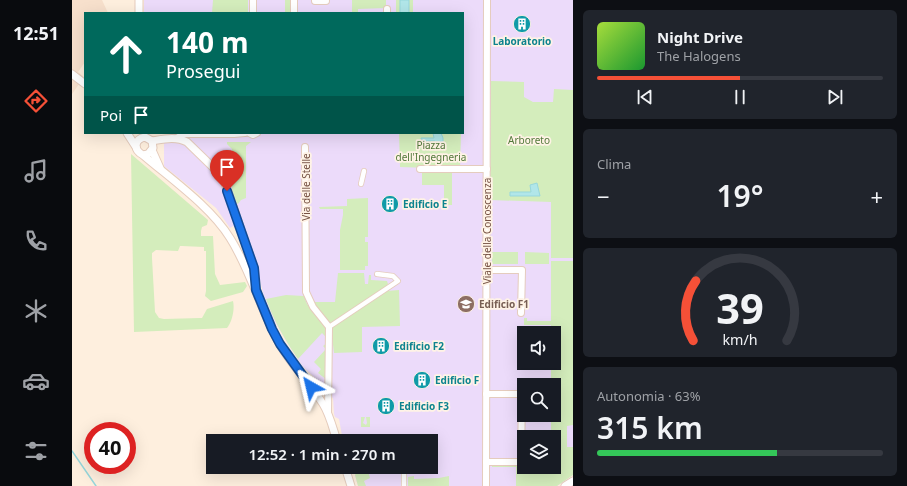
<!DOCTYPE html>
<html lang="it">
<head>
<meta charset="utf-8">
<style>
	:root { --surface:#171b24; --page:#20242c; --text:#f1f3f6; --muted:#9ea1a6; --line:#363941; --accent:#f55037 }
	body { margin:0; font-family:"Noto Sans",sans-serif; background:var(--page); color:var(--text); height:100vh; display:flex; flex-direction:column; font-size:15px; white-space:nowrap }
	* { box-sizing:border-box; margin:0 }
	p { font-size:13px; color:var(--muted) }
	.icon { flex:none; width:22px; height:22px; fill:none; stroke:currentColor; stroke-width:2; stroke-linecap:round; stroke-linejoin:round }
	.map { position:relative; flex:1; overflow:hidden }
	.panel { display:flex; flex-direction:column; gap:10px; padding:10px; background:#0d0f14; width:334px }
	.panel>* { flex:none }
	.top-card { position:absolute; left:12px; top:12px; width:380px; height:122px; border-radius:0px; box-shadow:0 4px 16px #0002; background:#00695c; color:#fff; overflow:hidden }
	.fabs { position:absolute; left:445px; top:326px; display:grid; gap:8px }
	.fabs a { display:grid; place-items:center; width:44px; height:44px; border-radius:0px; background:var(--surface); box-shadow:0 4px 16px #0002; font-size:20px }
	.speed { position:absolute; left:12px; top:422px; display:flex; gap:8px; font-size:20px; font-weight:700; text-align:center }
	.speed>* { display:grid; place-content:center; width:52px; height:52px; border-radius:50%; background:var(--surface); box-shadow:0 4px 16px #0002; line-height:1 }
	.speed .limit { border:6px solid #d22; background:#fff; color:#111 }
	.pin { position:absolute; display:grid; place-items:center; width:34px; height:34px; color:#fff; margin:-41px -17px; border-radius:50% 50% 50% 0; rotate:-45deg; box-shadow:0 0 4px #0007 }
	.pin .icon { rotate:45deg }
	.me { position:absolute; width:44px; margin:-22px; rotate:323deg; stroke-linejoin:round; filter:drop-shadow(0 0 3px #0008) }
	.turn { display:flex; align-items:center; gap:14px; height:84px; padding:0 16px; font-size:18px }
	.turn .icon { width:52px; height:52px; stroke-width:2.5 }
	.turn b { display:block; font-size:28px; line-height:34px }
	.then { display:flex; align-items:center; height:38px; padding:0 16px; background:#0003; gap:8px; font-size:15px }
	.big { font-size:30px; font-weight:600; line-height:1.1 }
	.panel .widget { flex:1; display:flex; flex-direction:column; justify-content:center; gap:6px; min-width:0; padding:0 14px; border-radius:6px; background:var(--page) }
	.panel .dial { align-items:center; gap:0 }
	.dial svg { height:104px; overflow:visible; fill:none; stroke:var(--line); stroke-width:7; stroke-linecap:round; text-anchor:middle }
	.dial text { fill:var(--text); stroke:none }
	.song { display:flex; align-items:center; gap:12px }
	.cover { width:48px; height:48px; border-radius:6px; background:linear-gradient(135deg,hsl(80 70% 55%),hsl(130 70% 35%)) }
	.played { height:4px; border-radius:2px; background:linear-gradient(90deg,var(--accent) 50%,var(--line) 50%) }
	.keys { display:flex; justify-content:space-around; direction:ltr }
	.heat { display:flex; justify-content:space-between; align-items:center; font-size:22px; direction:ltr }
	.charge { height:6px; border-radius:3px; background:linear-gradient(90deg,#34c759 63%,var(--line) 0) }
	.trip { position:absolute; left:134px; top:434px; width:232px; height:40px; border-radius:0px; background:var(--surface); box-shadow:0 4px 16px #0002; font-weight:600; line-height:40px; text-align:center }
	main { display:flex; flex:1; min-height:0 }
	.tabs { display:flex; flex-direction:column; width:72px; justify-content:space-around; align-items:center; background:#090b0e; color:var(--muted) }
	.tabs .icon { width:28px; height:28px }
	.tabs .active { color:var(--accent) }
	.tabs b { font-size:18px; color:var(--text) }
	.map>svg:first-child { display:block }
</style>
</head>
<body>
<main>
<nav class="tabs">
<b>12:51</b>
<svg class="icon active" aria-label="directions" viewBox="0 0 24 24"><path d="M12 3l9 9-9 9-9-9zM9 14v-3h6M13 9l2 2-2 2"/></svg>
<svg class="icon" aria-label="music" viewBox="0 0 24 24"><path d="M9 18V5l10-2v13"/><circle cx="6" cy="18" r="3"/><circle cx="16" cy="16" r="3"/></svg>
<svg class="icon" aria-label="phone" viewBox="0 0 24 24"><path d="M5 4h4l2 5-3 2q2 4 5 5l2-3 5 2v4C11 20 4 13 5 4z"/></svg>
<svg class="icon" aria-label="climate" viewBox="0 0 24 24"><path d="M12 3v18M4 7l16 10M4 17L20 7"/></svg>
<svg class="icon" aria-label="car" viewBox="0 0 24 24"><path d="M5 17H2v-5l4-1 3-4h7l3 4 3 1v5h-3M9 17h6M6 11h13"/><circle cx="7" cy="17" r="2"/><circle cx="17" cy="17" r="2"/></svg>
<svg class="icon" aria-label="filters" viewBox="0 0 24 24"><path d="M4 7h16M4 17h16"/><circle cx="9" cy="7" r="2"/><circle cx="15" cy="17" r="2"/></svg>
</nav>
<div class="map">
<svg width="501" height="486" viewBox="0 0 501 486">
	<rect width="100%" height="100%" fill="#feefde"/>
	<path fill="#f7e0cc" d="M0 0H30L36 13H13V62L6 72 12 77 0 94Z"/>
	<path fill="#ecdbfa" fill-rule="evenodd" d="M72 0H501V475L485 486H286L283 475 287 468 286 467H359V441H271L267 419 263 417 262 414 261 398 259 397 254 388 231 367 214 341 202 320 191 293 182 254 177 243 161 226 158 228 144 208 92 166V141L99 139V133H391V13H72ZM452 333H482V363H452ZM452 385H482V415H452ZM452 437H482V467H452Z"/>
	<g fill="#d4edbc">
		<path d="M141 0H176V13H140Z"/>
		<rect x="213" y="0" width="7" height="13"/>
		<path d="M280 0H314V8L286 9V13H280Z"/>
		<rect x="324" y="0" width="17" height="13"/>
		<path d="M419 81 452 82V97L461 102H481L482 89 501 90V258H479V202L418 200Z"/>
		<path d="M327 133H389L388 169 328 167Z"/>
		<path d="M155 142H179L174 146V198L169 200 166 204 160 200V149L155 144Z"/>
		<path d="M59 154 136 220 135 225 130 227 129 231V236H141L143 274 148 285 173 282 175 286 171 292 139 301 133 296 134 291V251H132V247L110 246H108L106 251 84 250 80 253V258L83 312 87 318 92 319 128 318H130L135 309 161 301C163 309 160 322 155 328L62 332Z"/>
		<path d="M350 172 380 173V205H372V185H350Z"/>
		<path d="M296 198V237H293V242H296V266H293V270H268V230L271 215V209H248L247 207 275 206V199Z"/>
		<rect x="420" y="252" width="26" height="12"/>
		<path d="M453 252 477 253V264H453Z"/>
		<path d="M479 261H501V425L495 426V447H501V475L485 486H444V467H420V464H445L452 453V467H482V437H479V415H482V385H479V363H482V333H479V325H452V318H455V321H479Z"/>
		<path d="M266 273H292L293 284H296L297 275H299V280L315 281 316 284 314 287 258 324 244 306 242 302H263Z"/>
		<path d="M327 290 328 326 290 327V352L262 353 259 328 315 291Z"/>
		<path d="M214 295 232 296 235 304 253 326 255 335 253 336 250 333 226 359C213 340 202 321 194 299Z"/>
		<path d="M255 343V380L246 373 249 369 242 362 254 349 251 346Z"/>
		<path d="M289 417H293L291 423 294 425 295 423 294 417H298V427H289Z"/>
		<path d="M287 468 289 472 296 471 298 478 292 481 294 486H286L283 475Z"/>
		<path d="M342 476V479L367 478 377 476V486H336V477Z"/>
	</g>
	<g fill="#b1e6e9" stroke="#97d7dc">
		<rect x="328" y="0" width="9" height="13"/>
		<path d="M361 133H369L371 138V142L365 147 363 141H350L349 138H362Z"/>
		<path d="M465 183 468 196H438V192H459L458 185Z"/>
	</g>
	<g fill="none" stroke-linecap="round" stroke-linejoin="round">
		<path stroke="#97d7dc" stroke-width="1.5" d="M0 451 24 486"/>
		<defs>
			<g id="pedestrian">
				<path d="M289 184 292 171"/>
				<path d="M257 327 326 281 321 276 305 274"/>
				<path d="M332 486V467"/>
			</g>
			<g id="minor">
				<path d="M243 0V1H254"/>
				<path d="M181 13V0"/>
				<path d="M222 13V0"/>
				<path d="M315 13V9"/>
				<path d="M177 133 181 135 185 133"/>
				<path d="M105 138 111 134H162L173 133"/>
				<path d="M233 147 234 292 241 307 257 327 256 414"/>
				<path d="M348 169H415"/>
				<path d="M415 270H450L449 313"/>
				<path d="M414 462H446L449 460 450 394H414"/>
				<path d="M414 486 415 0"/>
			</g>
			<g id="tertiary">
				<path d="M67 13V0"/>
				<path d="M0 74 13 84"/>
				<path d="M55 133 64 147"/>
				<path d="M80 141C92 139 104 136 115 142L151 177 182 268 183 281"/>
				<path d="M80 150 88 168"/>
				<path d="M71 155 76 154 81 148 80 141 73 137C62 139 61 150 71 155 99 179 139 207 158 238 179 271 188 309 207 343 219 365 238 383 251 404 258 415 261 429 265 441"/>
				<path d="M273 467 279 486"/>
				<path d="M493 486 501 481"/>
			</g>
		</defs>
		<use href="#pedestrian" stroke="#e5ccbd" stroke-width="6"/>
		<use href="#minor" stroke="#e5ccbd" stroke-width="8"/>
		<use href="#tertiary" stroke="#e5ccbd" stroke-width="9"/>
		<use href="#pedestrian" stroke="#fff" stroke-width="4.5"/>
		<use href="#minor" stroke="#fff" stroke-width="6"/>
		<use href="#tertiary" stroke="#fff" stroke-width="7"/>
	</g>
	<g fill="none" stroke-linecap="round" stroke-linejoin="round">
		<defs>
			<path id="route" d="M155 191 182 268 184 290 200 329 208 344 239 387"/>
		</defs>
		<use href="#route" stroke="#114b97" stroke-width="10"/>
		<use href="#route" stroke="#1a73e8" stroke-width="7"/>
	</g>
	<defs>
		<symbol id="building-disc" viewBox="-11 -11 22 22"><circle r="9.5" fill="#0f9aa8" stroke="#fff3e6"/><path d="M-4-6H4V6H1V3H-1V6H-4ZM-2.5-4.3h1.7v1.8h-1.7ZM.8-4.3h1.7v1.8H.8ZM-2.5-1h1.7V.8h-1.7ZM.8-1h1.7V.8H.8Z" fill="#fff"/></symbol>
		<symbol id="university-disc" viewBox="-11 -11 22 22"><circle r="9.5" fill="#8d6e63" stroke="#fff3e6"/><path d="M0-5L7-2L0 1L-7-2ZM-4 1L0 2.5L4 1V4Q0 6-4 4Z" fill="#fff"/></symbol>
	</defs>
	<g fill-rule="evenodd">
		<use href="#building-disc" x="440" y="14" width="20" height="20"/>
		<use href="#building-disc" x="308" y="194" width="20" height="20"/>
		<use href="#university-disc" x="384" y="294" width="20" height="20"/>
		<use href="#building-disc" x="299" y="336" width="20" height="20"/>
		<use href="#building-disc" x="340" y="370" width="20" height="20"/>
		<use href="#building-disc" x="304" y="396" width="20" height="20"/>
	</g>
	<g text-anchor="middle" stroke-width="3.5" stroke-linejoin="round" paint-order="stroke">
		<g font-size="10" font-weight="bold" fill="#0d838f" stroke="#fff3e6" text-anchor="start">
			<text x="450" y="45" text-anchor="middle">Laboratorio</text>
			<text x="331" y="208">Edificio E</text>
			<text x="322" y="350">Edificio F2</text>
			<text x="363" y="384">Edificio F</text>
			<text x="327" y="410">Edificio F3</text>
		</g>
		<g font-size="10" fill="#517839" stroke="#fff3e6">
			<text x="457" y="144">Arboreto</text>
			<text x="359" y="149">Piazza<tspan x="359" dy="12">dell'Ingegneria</tspan></text>
		</g>
		<g font-size="10" fill="#765244" stroke="#fff3e6">
			<text transform="translate(234 187) rotate(-90)" y="4">Via delle Stelle</text>
			<text transform="translate(415 231) rotate(-90)" y="4">Viale della Conoscenza</text>
		</g>
		<g font-size="10" font-weight="bold" fill="#785e54" stroke="#fff3e6" text-anchor="start">
			<text x="407" y="308">Edificio F1</text>
		</g>
	</g>
</svg>
<div class="fabs">
<a><svg class="icon" aria-label="sound" viewBox="0 0 24 24"><path d="M4 9h4l5-4v14l-5-4H4zM17 9q2 3 0 6"/></svg></a>
<a><svg class="icon" aria-label="search" viewBox="0 0 24 24"><circle cx="10" cy="10" r="6"/><path d="M15 15l6 6"/></svg></a>
<a><svg class="icon" aria-label="layers" viewBox="0 0 24 24"><path d="M12 4l9 5-9 5-9-5zM3 14l9 5 9-5"/></svg></a>
</div>
<div class="speed"><div class="limit">40</div></div>
<div class="pin" style="left:155px;top:191px;background:#d93025"><svg class="icon" aria-label="arrive" viewBox="0 0 24 24"><path d="M6 21V4h12l-3 4 3 4H6"/></svg></div>
<svg class="me" style="left:239px;top:387px" viewBox="-20 -20 40 40"><path d="M0-17L14 15 0 8-14 15z" fill="#1a73e8" stroke="#fff" stroke-width="4"/></svg>
<div class="trip">12:52 · 1 min · 270 m</div>
<div class="top-card">
<div class="turn"><svg class="icon" aria-label="ahead" viewBox="0 0 24 24"><path d="M12 20V5M6 11l6-6 6 6"/></svg><div><b>140 m</b>Prosegui</div></div>
<div class="then">Poi<svg class="icon" aria-label="arrive" viewBox="0 0 24 24"><path d="M6 21V4h12l-3 4 3 4H6"/></svg></div>
</div>
</div>
<section class="panel">
<div class="widget">
<div class="song"><i class="cover"></i><div><b>Night Drive</b><p>The Halogens</p></div></div>
<div class="played"></div>
<div class="keys"><svg class="icon" aria-label="previous" viewBox="0 0 24 24"><path d="M18 5L8 12l10 7zM5 5v14"/></svg><svg class="icon" aria-label="pause" viewBox="0 0 24 24"><path d="M8 5v14M16 5v14"/></svg><svg class="icon" aria-label="next" viewBox="0 0 24 24"><path d="M6 5l10 7-10 7zM19 5v14"/></svg></div>
</div>
<div class="widget"><p>Clima</p>
<div class="heat"><a>−</a><b class="big">19°</b><a>+</a></div>
</div>
<div class="widget dial"><svg viewBox="0 0 100 80">
<path d="M14 69A42 42 0 1 1 86 69"/>
<path d="M14 69A42 42 0 0 1 16 23" stroke="#f55037"/>
<text x="50" y="56" font-size="32" font-weight="700">39</text>
<text x="50" y="72" font-size="11">km/h</text>
</svg></div>
<div class="widget"><p>Autonomia · 63%</p><b class="big">315 km</b><div class="charge"></div></div>
</section>
</main>
</body>
</html>
